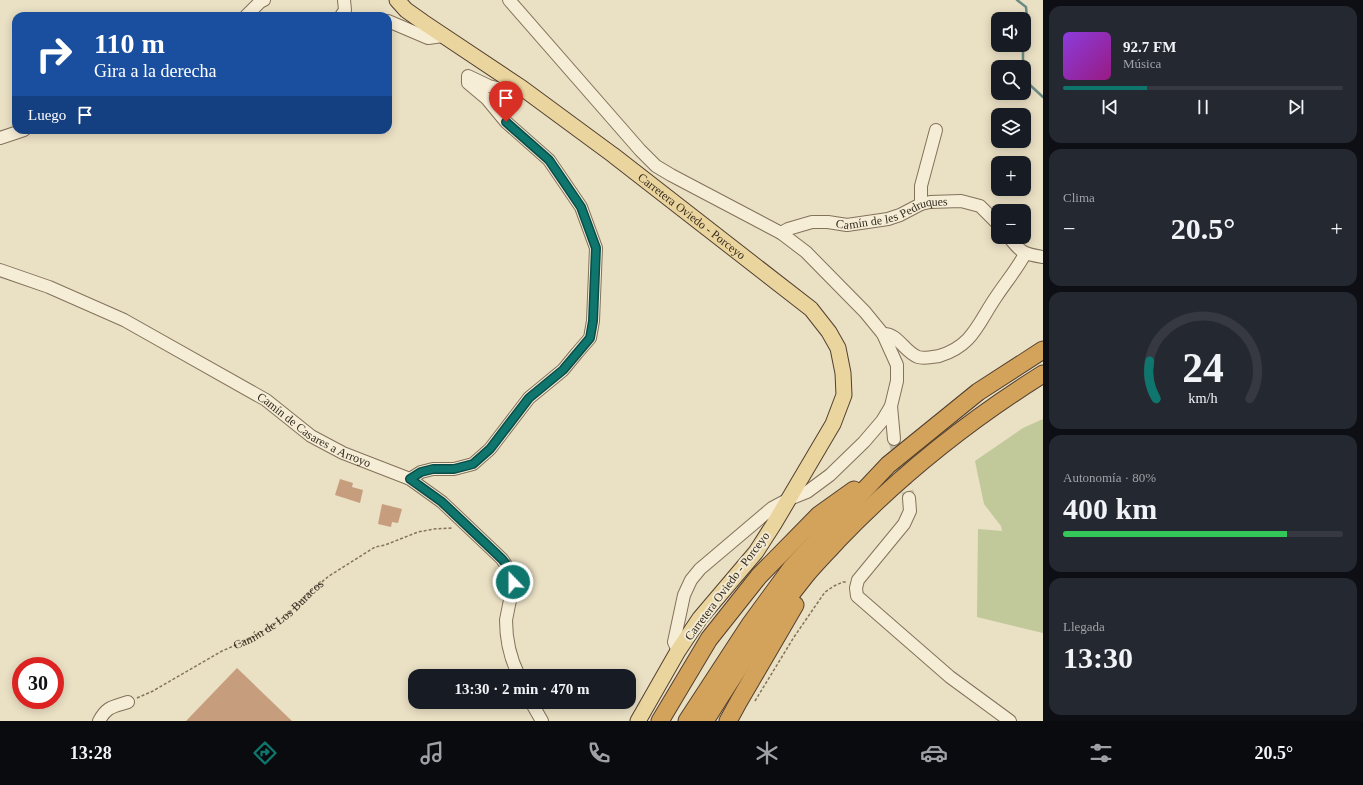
<!DOCTYPE html>
<html lang="es">
<head>
<meta charset="utf-8">
<style>
	:root { --surface:#171b24; --page:#242831; --text:#f1f3f6; --muted:#9ea1a6; --line:#363941; --accent:#0f766e }
	body { margin:0; font-family:"Times New Roman",serif; background:var(--page); color:var(--text); height:100vh; display:flex; flex-direction:column; font-size:15px; white-space:nowrap }
	* { box-sizing:border-box; margin:0 }
	p { font-size:13px; color:var(--muted) }
	.icon { flex:none; width:22px; height:22px; fill:none; stroke:currentColor; stroke-width:2; stroke-linecap:round; stroke-linejoin:round }
	.map { position:relative; flex:1; overflow:hidden }
	.details { display:flex; flex-direction:column; gap:6px; padding:6px; background:#0d0f14; width:320px }
	.details>* { flex:none }
	.top-card { position:absolute; left:12px; top:12px; width:380px; height:122px; border-radius:12px; box-shadow:0 2px 10px #0003; background:#1a4fa0; color:#fff; overflow:hidden }
	.fabs { position:absolute; left:991px; top:12px; display:grid; gap:8px }
	.fabs a { display:grid; place-items:center; width:40px; height:40px; border-radius:8px; background:var(--surface); box-shadow:0 2px 10px #0003; font-size:20px }
	.speed { position:absolute; left:12px; top:657px; display:flex; gap:8px; font-size:20px; font-weight:700; text-align:center }
	.speed>* { display:grid; place-content:center; width:52px; height:52px; border-radius:50%; background:var(--surface); box-shadow:0 2px 10px #0003; line-height:1 }
	.speed .limit { border:6px solid #d22; background:#fff; color:#111 }
	.pin { position:absolute; display:grid; place-items:center; width:34px; height:34px; color:#fff; margin:-41px -17px; border-radius:50% 50% 50% 0; rotate:-45deg; box-shadow:0 0 4px #0007 }
	.pin .icon { rotate:45deg }
	.me { position:absolute; width:44px; margin:-22px; rotate:338deg; stroke-linejoin:round; filter:drop-shadow(0 0 3px #0008) }
	.turn { display:flex; align-items:center; gap:14px; height:84px; padding:0 16px; font-size:18px }
	.turn .icon { width:52px; height:52px; stroke-width:2.5 }
	.turn b { display:block; font-size:28px; line-height:34px }
	.then { display:flex; align-items:center; height:38px; padding:0 16px; background:#0003; gap:8px; font-size:15px }
	.big { font-size:30px; font-weight:700; line-height:1.1 }
	.details .widget { flex:1; display:flex; flex-direction:column; justify-content:center; gap:6px; min-width:0; padding:0 14px; border-radius:12px; background:var(--page) }
	.details .dial { align-items:center; gap:0 }
	.dial svg { height:104px; overflow:visible; fill:none; stroke:var(--line); stroke-width:7; stroke-linecap:round; text-anchor:middle }
	.dial text { fill:var(--text); stroke:none }
	.song { display:flex; align-items:center; gap:12px }
	.cover { width:48px; height:48px; border-radius:6px; background:linear-gradient(135deg,hsl(270 70% 55%),hsl(310 70% 35%)) }
	.played { height:4px; border-radius:2px; background:linear-gradient(90deg,var(--accent) 30%,var(--line) 30%) }
	.keys { display:flex; justify-content:space-around; direction:ltr }
	.heat { display:flex; justify-content:space-between; align-items:center; font-size:22px; direction:ltr }
	.charge { height:6px; border-radius:3px; background:linear-gradient(90deg,#34c759 80%,var(--line) 0) }
	.trip { position:absolute; left:408px; top:669px; width:228px; height:40px; border-radius:12px; background:var(--surface); box-shadow:0 2px 10px #0003; font-weight:700; line-height:40px; text-align:center }
	.dock { display:flex; height:64px; justify-content:space-around; align-items:center; background:#090b0e; color:var(--muted) }
	.dock .icon { width:28px; height:28px }
	.dock .on { color:var(--accent) }
	.dock b { font-size:18px; color:var(--text) }
	main { display:flex; flex:1; min-height:0 }
	.map>svg:first-child { display:block }
</style>
</head>
<body>
<main>
<div class="map">
<svg width="1043" height="721" viewBox="0 0 1043 721">
	<rect width="100%" height="100%" fill="#eae0c4"/>
	<path fill="#c1c899" d="M1043 419V633L977 617 978 529 1002 531 1001 526 984 504 975 461 1023 428Z"/>
	<g fill="none" stroke-linecap="round" stroke-linejoin="round">
		<g stroke="#6d8b85" stroke-width="2.5">
			<path d="M1017 0 1026 7 1028 28 1024 42"/>
			<path d="M1023 67V45"/>
			<path d="M1024 76 1031 86 1043 97"/>
		</g>
	</g>
	<g fill="#c69d7d">
		<path d="M340 479 353 483 352 487 363 490 360 503 335 495Z"/>
		<path d="M382 504 402 509 398 523 392 522 391 527 378 524Z"/>
		<path d="M237 668 292 721H186Z"/>
	</g>
	<g fill="none" stroke-linecap="round" stroke-linejoin="round">
		<path stroke="#c6bca3" stroke-width="12" stroke-dasharray="12 6" stroke-linecap="butt" d="M894 439 909 498"/>
		<defs>
			<g id="minor">
				<path d="M509 0 640 150 656 166 671 175 781 233 806 252 865 312 883 334 897 365V381L891 406 882 421 864 442 830 475 807 492 787 500 772 508 700 569 691 580 684 595 674 642 678 651"/>
				<path d="M246 16 260 2 264 0"/>
				<path d="M341 16 345 10 344 0"/>
				<path d="M388 21 428 38 443 36"/>
				<path d="M0 138 24 130"/>
				<path d="M921 204V186L936 130"/>
				<path id="s2" d="M781 233 788 229 812 222H828L847 225 888 219 900 215 921 204 930 202 961 201 980 206 998 224"/>
				<path d="M1009 237C1021 253 1024 254 1043 257"/>
				<path id="s3" d="M0 270 49 287 124 320 266 400 311 436 343 453 410 479 442 502 502 559C514 576 514 585 509 605 508 610 507 615 506 620 506 640 510 658 519 676"/>
				<path d="M883 334C898 333 904 352 918 357 924 359 933 357 939 356 973 346 978 323 996 297 1006 282 1017 269 1025 254"/>
				<path d="M891 406 894 439"/>
				<path d="M410 479 421 472 433 469H454L473 464 490 449 529 398 563 370 577 353 590 338 593 321 596 248 581 207 549 160 506 122 487 99 468 83V76L489 86 504 90 519 86"/>
				<path d="M909 498 910 511 904 524 858 580 856 588 857 596 950 677 1010 721"/>
				<path d="M531 702 542 721"/>
				<path d="M99 721C107 706 113 707 128 702"/>
			</g>
			<g id="major">
				<path id="s4" d="M397 0 406 10 423 22 522 88 613 155 811 309 829 332 838 348 843 373 844 395 833 424 774 524 756 552 700 618 678 651 638 721"/>
			</g>
			<g id="highway">
				<path d="M660 721 709 639 759 576 819 515 854 490"/>
				<path d="M687 721 751 623 792 567 888 465 978 392 1043 350"/>
				<path d="M705 721C736 671 769 621 806 575 816 563 827 552 837 541 898 477 968 421 1043 374"/>
				<path d="M728 721 739 701 795 605"/>
			</g>
		</defs>
		<use href="#minor" stroke="#83725c" stroke-width="14"/>
		<use href="#major" stroke="#524030" stroke-width="17"/>
		<use href="#highway" stroke="#524030" stroke-width="19"/>
		<g stroke="#83725c" stroke-width="1.5" stroke-dasharray="3 2" stroke-linecap="butt">
			<path id="s1" d="M137 698 153 691 222 651 252 638 273 625 289 613 311 591 329 576 375 547 385 545 418 532 434 529 453 528"/>
			<path d="M755 701 794 637 825 592 834 586 843 582H847"/>
		</g>
		<use href="#minor" stroke="#f6edd6" stroke-width="12"/>
		<use href="#major" stroke="#ebd59f" stroke-width="15"/>
		<use href="#highway" stroke="#d3a25b" stroke-width="17"/>
	</g>
	<g fill="none" stroke-linecap="round" stroke-linejoin="round">
		<defs>
			<path id="route" d="M506 122 549 160 581 207 596 248 593 321 590 338 563 370 529 398 490 449 473 464 454 469H433L421 472 410 479 442 502 502 559 509 568 513 582"/>
		</defs>
		<use href="#route" stroke="#0a4d48" stroke-width="10"/>
		<use href="#route" stroke="#0f766e" stroke-width="7"/>
	</g>
	<g text-anchor="middle" stroke-width="4" stroke-linejoin="round" paint-order="stroke">
		<g font-size="12" fill="#352a1f" stroke="#f2ead3">
			<text dy="4" stroke="none"><textPath href="#s2" startOffset="115">Camín de les Pedruques</textPath></text>
			<text dy="4" stroke="none"><textPath href="#s4" startOffset="366">Carretera Oviedo - Porceyo</textPath></text>
			<text dy="4" stroke="none"><textPath href="#s3" startOffset="354">Camín de Casares a Arroyo</textPath></text>
			<text transform="translate(727 586) rotate(-53)" y="4">Carretera Oviedo - Porceyo</text>
			<text dy="4" stroke="none"><textPath href="#s1" startOffset="165">Camín de Los Buracos</textPath></text>
		</g>
	</g>
</svg>
<div class="fabs">
<a><svg class="icon" aria-label="sound" viewBox="0 0 24 24"><path d="M4 9h4l5-4v14l-5-4H4zM17 9q2 3 0 6"/></svg></a>
<a><svg class="icon" aria-label="search" viewBox="0 0 24 24"><circle cx="10" cy="10" r="6"/><path d="M15 15l6 6"/></svg></a>
<a><svg class="icon" aria-label="layers" viewBox="0 0 24 24"><path d="M12 4l9 5-9 5-9-5zM3 14l9 5 9-5"/></svg></a>
<a>+</a>
<a>−</a>
</div>
<div class="speed"><div class="limit">30</div></div>
<div class="pin" style="left:506px;top:122px;background:#d93025"><svg class="icon" aria-label="arrive" viewBox="0 0 24 24"><path d="M6 21V4h12l-3 4 3 4H6"/></svg></div>
<svg class="me" style="left:513px;top:582px" viewBox="-20 -20 40 40"><circle r="17" fill="#0f766e" stroke="#fff" stroke-width="3"/><path d="M0-11L8 9 0 5-8 9z" fill="#fff"/></svg>
<div class="trip">13:30 · 2 min · 470 m</div>
<div class="top-card">
<div class="turn"><svg class="icon" aria-label="right" viewBox="0 0 24 24"><path d="M7 20v-9h11M14 6l5 5-5 5"/></svg><div><b>110 m</b>Gira a la derecha</div></div>
<div class="then">Luego<svg class="icon" aria-label="arrive" viewBox="0 0 24 24"><path d="M6 21V4h12l-3 4 3 4H6"/></svg></div>
</div>
</div>
<section class="details">
<div class="widget">
<div class="song"><i class="cover"></i><div><b>92.7 FM</b><p>Música</p></div></div>
<div class="played"></div>
<div class="keys"><svg class="icon" aria-label="previous" viewBox="0 0 24 24"><path d="M18 5L8 12l10 7zM5 5v14"/></svg><svg class="icon" aria-label="pause" viewBox="0 0 24 24"><path d="M8 5v14M16 5v14"/></svg><svg class="icon" aria-label="next" viewBox="0 0 24 24"><path d="M6 5l10 7-10 7zM19 5v14"/></svg></div>
</div>
<div class="widget"><p>Clima</p>
<div class="heat"><a>−</a><b class="big">20.5°</b><a>+</a></div>
</div>
<div class="widget dial"><svg viewBox="0 0 100 80">
<path d="M14 69A42 42 0 1 1 86 69"/>
<path d="M14 69A42 42 0 0 1 9 40" stroke="#0f766e"/>
<text x="50" y="56" font-size="32" font-weight="700">24</text>
<text x="50" y="72" font-size="11">km/h</text>
</svg></div>
<div class="widget"><p>Autonomía · 80%</p><b class="big">400 km</b><div class="charge"></div></div>
<div class="widget"><p>Llegada</p><b class="big">13:30</b></div>
</section>
</main>
<nav class="dock">
<b>13:28</b>
<svg class="icon on" aria-label="directions" viewBox="0 0 24 24"><path d="M12 3l9 9-9 9-9-9zM9 14v-3h6M13 9l2 2-2 2"/></svg>
<svg class="icon" aria-label="music" viewBox="0 0 24 24"><path d="M9 18V5l10-2v13"/><circle cx="6" cy="18" r="3"/><circle cx="16" cy="16" r="3"/></svg>
<svg class="icon" aria-label="phone" viewBox="0 0 24 24"><path d="M5 4h4l2 5-3 2q2 4 5 5l2-3 5 2v4C11 20 4 13 5 4z"/></svg>
<svg class="icon" aria-label="climate" viewBox="0 0 24 24"><path d="M12 3v18M4 7l16 10M4 17L20 7"/></svg>
<svg class="icon" aria-label="car" viewBox="0 0 24 24"><path d="M5 17H2v-5l4-1 3-4h7l3 4 3 1v5h-3M9 17h6M6 11h13"/><circle cx="7" cy="17" r="2"/><circle cx="17" cy="17" r="2"/></svg>
<svg class="icon" aria-label="filters" viewBox="0 0 24 24"><path d="M4 7h16M4 17h16"/><circle cx="9" cy="7" r="2"/><circle cx="15" cy="17" r="2"/></svg>
<b>20.5°</b>
</nav>
</body>
</html>
